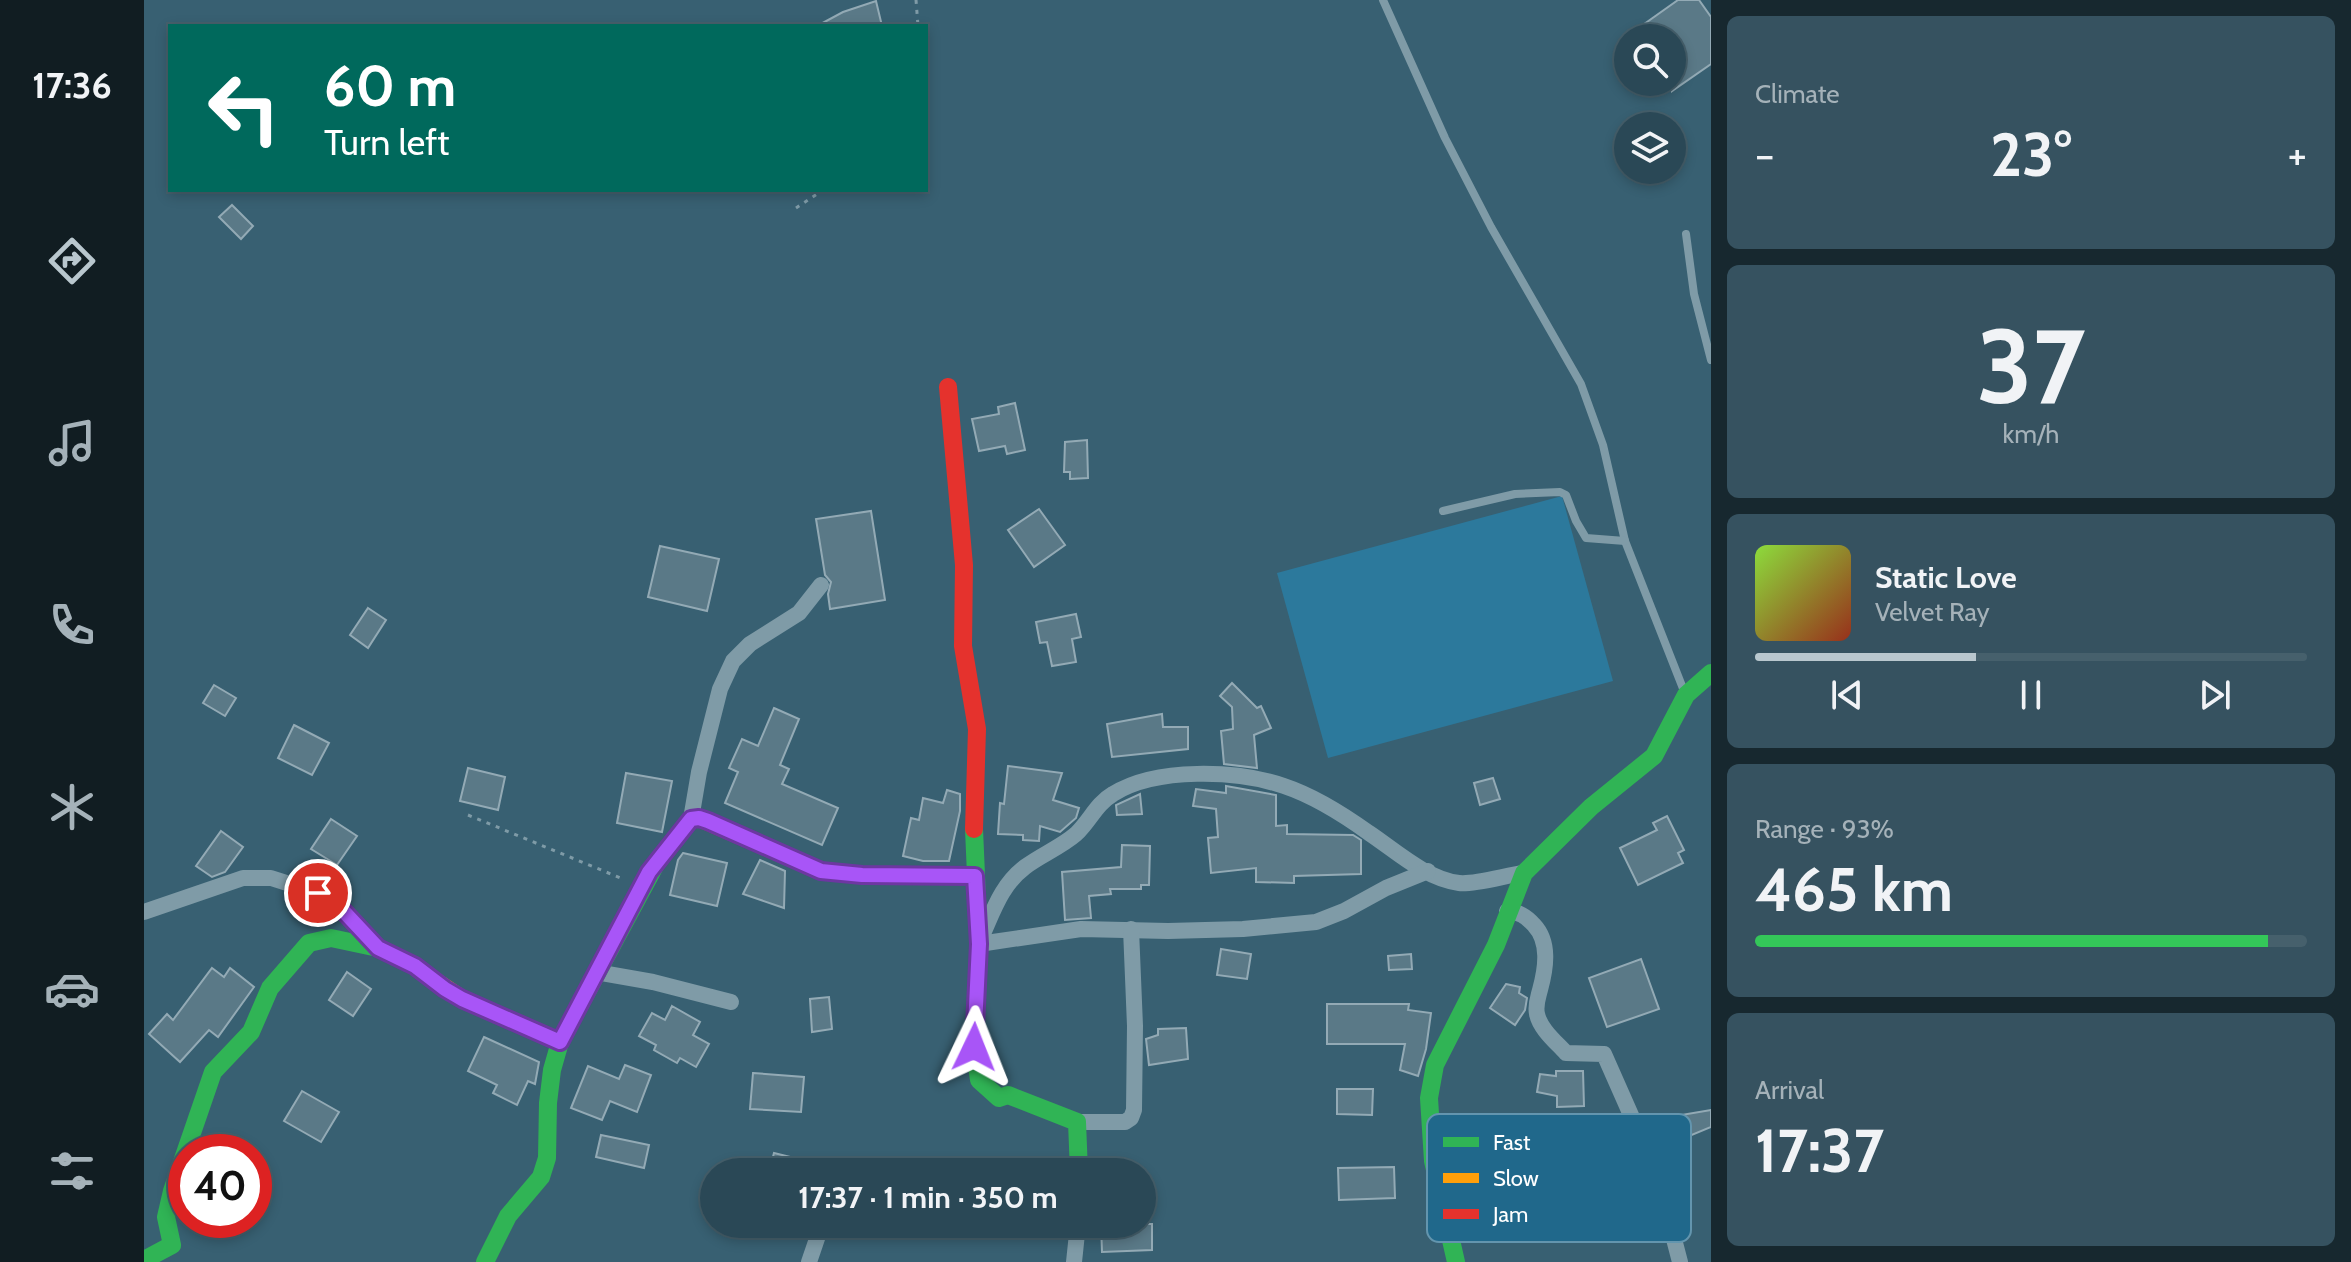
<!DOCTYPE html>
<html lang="en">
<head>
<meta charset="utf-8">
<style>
	:root { --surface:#2a4856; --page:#365260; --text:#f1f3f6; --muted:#a5b2b9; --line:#46606c; --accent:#b9c7ce }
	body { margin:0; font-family:Cabin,sans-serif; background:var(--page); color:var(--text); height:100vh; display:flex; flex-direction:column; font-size:30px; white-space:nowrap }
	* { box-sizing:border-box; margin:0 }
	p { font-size:26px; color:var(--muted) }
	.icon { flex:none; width:44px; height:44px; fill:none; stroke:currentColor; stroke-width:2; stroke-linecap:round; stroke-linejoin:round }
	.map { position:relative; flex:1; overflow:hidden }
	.panel { display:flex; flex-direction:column; gap:16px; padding:16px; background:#17282f; width:640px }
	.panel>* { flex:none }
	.top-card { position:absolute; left:24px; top:24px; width:760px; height:168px; border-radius:0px; box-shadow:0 4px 12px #0003,0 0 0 2px var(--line); background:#00695c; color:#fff; overflow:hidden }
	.fabs { position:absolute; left:1470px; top:24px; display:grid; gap:16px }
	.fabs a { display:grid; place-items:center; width:72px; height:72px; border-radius:50%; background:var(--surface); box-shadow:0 4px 12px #0003,0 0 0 2px var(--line); font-size:40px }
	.speed { position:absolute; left:24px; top:1134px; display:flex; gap:16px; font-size:40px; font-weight:700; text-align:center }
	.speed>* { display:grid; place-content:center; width:104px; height:104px; border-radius:50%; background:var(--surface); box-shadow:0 4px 12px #0003,0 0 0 2px var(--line); line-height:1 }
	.speed .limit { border:12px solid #d22; background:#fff; color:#111 }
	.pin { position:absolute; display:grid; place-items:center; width:68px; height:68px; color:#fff; margin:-34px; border:4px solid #fff; border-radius:50%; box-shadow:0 2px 8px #0007 }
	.me { position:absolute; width:88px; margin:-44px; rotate:2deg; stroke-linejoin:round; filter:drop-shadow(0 0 6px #0008) }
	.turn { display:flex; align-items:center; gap:28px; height:168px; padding:0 24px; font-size:36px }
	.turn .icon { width:104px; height:104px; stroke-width:2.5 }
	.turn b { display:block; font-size:56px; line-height:68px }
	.big { font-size:60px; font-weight:700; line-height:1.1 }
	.panel .card { flex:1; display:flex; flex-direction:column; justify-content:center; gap:12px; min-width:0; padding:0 28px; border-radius:12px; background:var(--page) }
	.panel .dial { align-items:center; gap:0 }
	.dial b { font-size:104px; line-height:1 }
	.song { display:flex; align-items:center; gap:24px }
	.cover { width:96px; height:96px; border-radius:12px; background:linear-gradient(135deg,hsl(90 70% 55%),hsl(10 70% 35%)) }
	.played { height:8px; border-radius:4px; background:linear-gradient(90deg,var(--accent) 40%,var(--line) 40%) }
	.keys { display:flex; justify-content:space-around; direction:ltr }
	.heat { display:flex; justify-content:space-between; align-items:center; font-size:44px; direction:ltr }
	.charge { height:12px; border-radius:6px; background:linear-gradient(90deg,#34c759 93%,var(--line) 0) }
	.trip { position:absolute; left:556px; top:1158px; width:456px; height:80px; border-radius:40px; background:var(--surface); box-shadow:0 4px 12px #0003,0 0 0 2px var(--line); font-weight:700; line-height:80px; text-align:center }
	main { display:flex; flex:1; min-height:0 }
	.dock { display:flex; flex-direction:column; width:144px; justify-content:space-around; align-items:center; background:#111d22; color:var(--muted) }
	.dock .icon { width:56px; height:56px }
	.dock .current { color:var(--accent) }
	.dock b { font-size:36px; color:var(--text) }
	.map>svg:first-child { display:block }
</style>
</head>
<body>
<main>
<nav class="dock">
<b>17:36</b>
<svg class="icon current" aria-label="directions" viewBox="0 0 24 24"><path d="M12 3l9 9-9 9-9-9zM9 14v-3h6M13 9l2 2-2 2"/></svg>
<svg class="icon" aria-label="music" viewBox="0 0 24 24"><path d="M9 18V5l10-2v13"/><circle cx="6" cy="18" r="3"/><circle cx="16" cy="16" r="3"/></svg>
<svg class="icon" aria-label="phone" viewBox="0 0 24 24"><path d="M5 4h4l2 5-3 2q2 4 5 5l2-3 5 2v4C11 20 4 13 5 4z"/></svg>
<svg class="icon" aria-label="climate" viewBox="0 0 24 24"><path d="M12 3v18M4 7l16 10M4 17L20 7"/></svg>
<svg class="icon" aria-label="car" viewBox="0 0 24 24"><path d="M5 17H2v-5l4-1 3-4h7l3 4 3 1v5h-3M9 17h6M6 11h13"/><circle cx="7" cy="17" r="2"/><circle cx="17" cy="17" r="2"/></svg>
<svg class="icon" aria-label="filters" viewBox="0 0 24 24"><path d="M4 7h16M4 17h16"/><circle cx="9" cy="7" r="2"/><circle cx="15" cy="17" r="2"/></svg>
</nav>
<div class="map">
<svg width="1567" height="1262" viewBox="0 0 1567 1262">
	<rect width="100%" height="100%" fill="#386072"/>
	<path fill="#2c799c" d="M1418 496 1469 681 1184 758 1133 573Z"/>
	<g fill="#5a7987" stroke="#93aab5" stroke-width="2">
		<path d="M1534 0H1555L1567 17V64L1528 91V38H1504L1496 27Z"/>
		<path d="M732 1 738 26H673L699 12Z"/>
		<path d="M88 205 109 226 97 239 75 217Z"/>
		<path d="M871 403 881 450 863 454 861 446 835 451 828 419 855 414 854 407Z"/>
		<path d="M943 440 944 478 926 479V472H920L921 442Z"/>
		<path d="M895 509 921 545 890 567 864 530Z"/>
		<path d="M727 511 741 600 686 609 684 594 687 582 681 575 672 519Z"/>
		<path d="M516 546 575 559 563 611 504 597Z"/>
		<path d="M224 608 242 620 224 648 206 635Z"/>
		<path d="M932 614 937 637 928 639 932 662 908 666 903 642 896 643 892 622Z"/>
		<path d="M1088 683 1113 708 1117 706 1127 728 1110 735 1113 768 1080 764 1077 731 1089 729 1088 707 1076 696Z"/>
		<path d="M70 685 92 698 81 716 59 703Z"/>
		<path d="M630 708 655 719 636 765 645 769 638 784 694 808 678 845 581 803 594 772 585 768 598 739 614 746Z"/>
		<path d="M1018 714 1019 727H1044V749L968 757 963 724Z"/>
		<path d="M150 725 185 743 168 775 134 758Z"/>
		<path d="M864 766 918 773 909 800 935 808 932 818 916 832 896 826 895 841 879 840V835L854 834 856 803 860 804Z"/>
		<path d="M324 768 361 777 354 810 316 801Z"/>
		<path d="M482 773 528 781 518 832 473 823Z"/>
		<path d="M1349 778 1356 799 1336 805 1330 783Z"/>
		<path d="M1082 786 1132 795V826L1143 825V834L1209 835 1217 840V874L1150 876V883L1112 882V868L1067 873 1064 838 1074 837 1072 809 1049 806 1052 789 1082 793Z"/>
		<path d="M803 790 816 794V811L805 861H779L759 856 767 818 775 820 779 798 799 803Z"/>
		<path d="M996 794 998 814 973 815 972 805Z"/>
		<path d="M1523 816 1540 850 1534 853 1539 863 1494 885 1476 848 1513 830 1509 823Z"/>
		<path d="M187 819 213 836 193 865 167 849Z"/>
		<path d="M77 831 99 847 81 872 68 877 52 866Z"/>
		<path d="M978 845 1006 846 1005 885H997V889H966L967 894 945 896 947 918 921 920 918 872 977 867Z"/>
		<path d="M539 853 583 863 573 906 526 895 534 860Z"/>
		<path d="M616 860 641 871 640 908 599 894Z"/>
		<path d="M1077 949 1107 954 1103 979 1073 975Z"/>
		<path d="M1267 954 1268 969 1245 970 1244 956Z"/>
		<path d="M1497 959 1515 1009 1463 1027 1445 978Z"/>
		<path d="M68 968 80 977 86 968 110 987 74 1037 65 1030 36 1062 5 1034 23 1014 29 1020Z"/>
		<path d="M203 972 227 989 209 1016 185 1000Z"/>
		<path d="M1362 984 1376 987 1375 993 1383 998 1381 1010 1371 1025 1346 1008Z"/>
		<path d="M685 997 688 1029 668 1032 666 999Z"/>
		<path d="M1183 1004H1265L1264 1010 1287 1013 1282 1049 1274 1076 1256 1070 1261 1044H1183Z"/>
		<path d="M528 1006 556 1022 549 1035 565 1044 552 1067 536 1058 533 1063 510 1050 512 1045 495 1036 508 1013 521 1020Z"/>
		<path d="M1042 1028 1044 1059 1005 1065 1002 1039 1014 1035V1029Z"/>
		<path d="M340 1037 395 1062 391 1084 384 1081 373 1105 349 1093 353 1085 324 1071Z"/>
		<path d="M481 1065 507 1075 493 1112 466 1101 458 1120 427 1108 444 1066 475 1079Z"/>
		<path d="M1412 1071H1439L1440 1106 1413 1107V1096L1393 1092 1396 1074 1412 1076Z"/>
		<path d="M609 1073 660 1077 657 1112 606 1109Z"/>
		<path d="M1193 1089H1229L1228 1115 1193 1114Z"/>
		<path d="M158 1091 195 1112 177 1142 140 1121Z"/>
		<path d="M1567 1110V1127L1514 1149 1502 1121Z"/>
		<path d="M457 1135 505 1145 500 1168 452 1157Z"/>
		<path d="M630 1153 683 1166V1172H625Z"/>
		<path d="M1250 1167 1251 1198 1195 1200 1194 1168Z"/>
		<path d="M957 1224H1008V1250L958 1252Z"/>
	</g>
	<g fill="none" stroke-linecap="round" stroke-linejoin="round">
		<g stroke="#7f9ba7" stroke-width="3" stroke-dasharray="4 6" stroke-linecap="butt">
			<path d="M772 0 774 26"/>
			<path d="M652 208 679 190"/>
			<path d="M324 815 479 879"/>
		</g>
		<g stroke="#7f9ba7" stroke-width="8">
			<path d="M1239 0 1301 138 1347 227 1437 384 1459 445 1481 541 1540 691"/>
			<path d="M1542 234 1550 294 1567 360"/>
			<path d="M1299 511 1371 494 1416 492 1422 495 1432 521 1442 538 1481 541"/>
		</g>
		<g stroke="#7f9ba7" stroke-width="16">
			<path d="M547 819 555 772 576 689 589 661 606 644 655 613 677 585"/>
			<path d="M1363 911C1375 912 1382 916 1390 925 1406 942 1402 968 1396 990 1394 998 1391 1005 1393 1014 1396 1029 1412 1042 1422 1053L1460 1054 1513 1174 1536 1262"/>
			<path d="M0 912 99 878H127L174 893 191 902 234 948"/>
			<path d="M837 938C849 912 857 885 881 867 897 855 917 847 932 834 946 821 952 804 969 794 1012 767 1093 770 1140 786 1170 796 1200 815 1225 833 1252 851 1282 879 1315 883 1330 885 1363 875 1380 873"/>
			<path d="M835 944 937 929 1024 931 1099 929 1172 922 1200 911 1242 888 1284 871"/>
			<path d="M452 972 509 982 587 1002"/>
			<path d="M933 1122H981L987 1118 990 1110 991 1026 987 929"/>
			<path d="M665 1262 678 1224"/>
			<path d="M930 1262 934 1224"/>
		</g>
		<g stroke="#30b455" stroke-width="18">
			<path d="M830 829 835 944 830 1047 835 1080 855 1098 864 1095 933 1122 935 1172"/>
			<path d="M0 1260 28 1245 22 1217 28 1191 69 1072 107 1032 126 988 165 943 187 938 234 948 271 966 297 985"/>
			<path d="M341 1262 364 1216 397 1177 403 1158 404 1103 408 1070 416 1042 512 864"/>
			<path d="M1312 1262 1289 1161 1285 1098 1291 1065 1352 945 1380 873 1447 807 1510 756 1542 695 1567 673"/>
		</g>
		<path stroke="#ff9f0a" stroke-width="18" d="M297 985 318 999 416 1042"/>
		<g stroke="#e5322d" stroke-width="18">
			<path d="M804 387 820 565 819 646 833 729 830 829"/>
			<path d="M512 864 547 819 555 818 677 871 718 875 831 876"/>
		</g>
	</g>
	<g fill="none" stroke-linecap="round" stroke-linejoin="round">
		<defs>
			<path id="route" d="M174 893 191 902 234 948 271 966 301 989 318 999 416 1042 505 872 547 819 555 818 564 821 677 871 718 875 831 876 835 944 830 1047"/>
		</defs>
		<use href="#route" stroke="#6d37a1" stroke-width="20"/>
		<use href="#route" stroke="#a855f7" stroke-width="14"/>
	</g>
	<rect x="1283" y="1114" width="264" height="128" rx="12" fill="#20688b" stroke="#6395ae" stroke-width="2"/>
	<rect x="1299" y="1137" width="36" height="10" fill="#30b455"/>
	<rect x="1299" y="1173" width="36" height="10" fill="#ff9f0a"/>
	<rect x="1299" y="1209" width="36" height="10" fill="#e5322d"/>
	<g font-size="22" fill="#fff">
		<text x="1349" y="1150">Fast</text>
		<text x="1349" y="1186">Slow</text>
		<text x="1349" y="1222">Jam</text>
	</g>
</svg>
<div class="fabs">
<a><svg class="icon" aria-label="search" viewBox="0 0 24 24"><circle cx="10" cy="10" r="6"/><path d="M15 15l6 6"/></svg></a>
<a><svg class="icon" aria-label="layers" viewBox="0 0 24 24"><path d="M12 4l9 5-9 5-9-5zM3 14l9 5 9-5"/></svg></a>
</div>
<div class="speed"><div class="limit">40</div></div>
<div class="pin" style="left:174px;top:893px;background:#d93025"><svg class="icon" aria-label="arrive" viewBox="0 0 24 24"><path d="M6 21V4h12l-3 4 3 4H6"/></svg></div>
<svg class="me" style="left:830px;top:1047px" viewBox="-20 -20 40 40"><path d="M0-17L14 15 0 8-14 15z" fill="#a855f7" stroke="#fff" stroke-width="4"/></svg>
<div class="trip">17:37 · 1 min · 350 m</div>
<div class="top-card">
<div class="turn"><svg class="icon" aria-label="left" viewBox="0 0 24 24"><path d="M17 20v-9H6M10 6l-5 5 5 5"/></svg><div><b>60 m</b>Turn left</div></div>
</div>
</div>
<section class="panel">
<div class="card"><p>Climate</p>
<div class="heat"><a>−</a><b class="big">23°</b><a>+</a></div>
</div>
<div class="card dial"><b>37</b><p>km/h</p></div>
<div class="card">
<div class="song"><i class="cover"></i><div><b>Static Love</b><p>Velvet Ray</p></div></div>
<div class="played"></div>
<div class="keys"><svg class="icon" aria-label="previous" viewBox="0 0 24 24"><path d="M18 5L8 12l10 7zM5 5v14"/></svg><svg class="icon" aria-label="pause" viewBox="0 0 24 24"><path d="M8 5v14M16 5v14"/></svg><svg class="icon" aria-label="next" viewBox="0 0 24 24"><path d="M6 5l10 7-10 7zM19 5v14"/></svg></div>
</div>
<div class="card"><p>Range · 93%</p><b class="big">465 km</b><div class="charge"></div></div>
<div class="card"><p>Arrival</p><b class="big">17:37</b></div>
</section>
</main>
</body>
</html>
